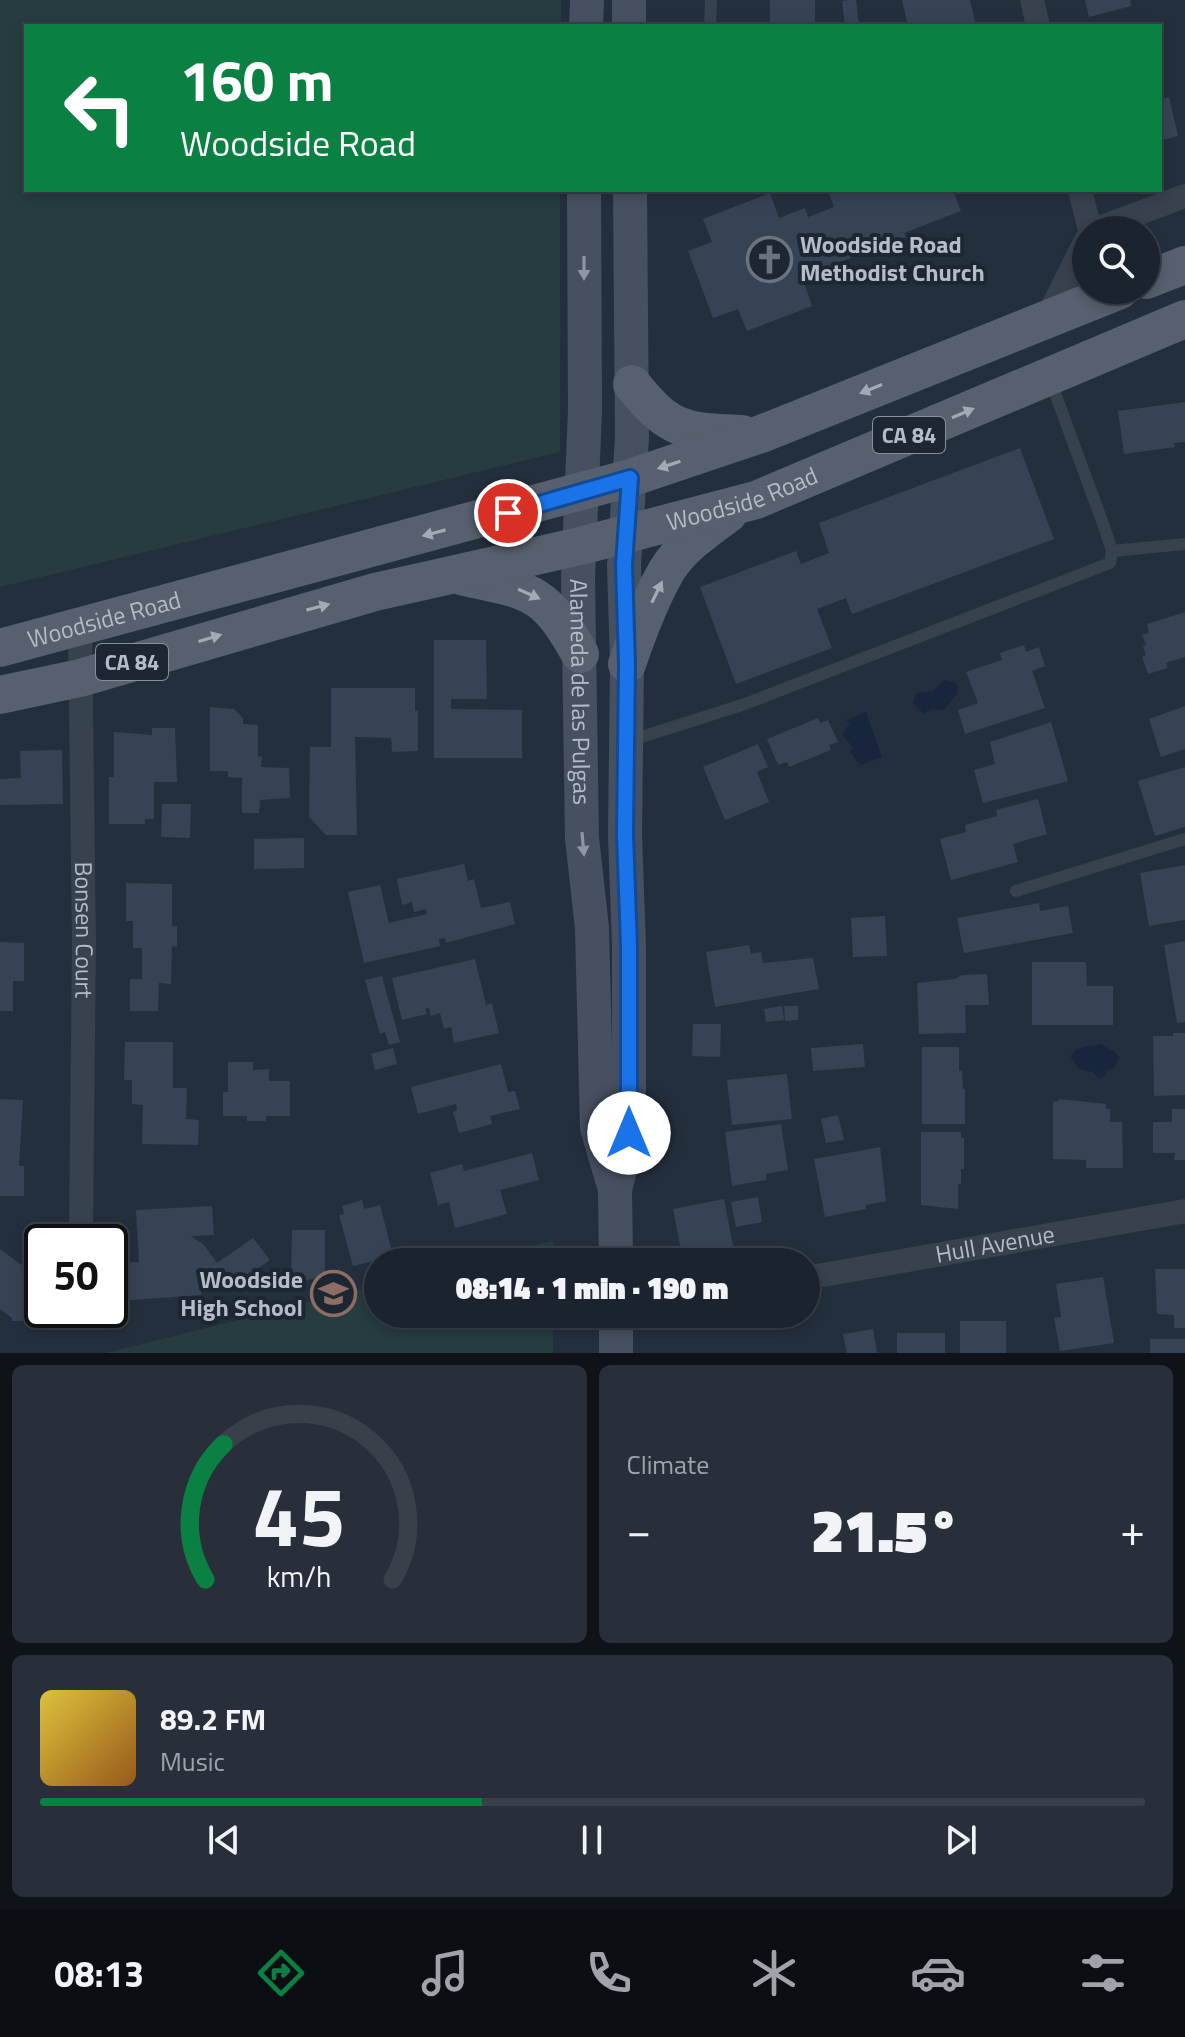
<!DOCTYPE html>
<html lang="en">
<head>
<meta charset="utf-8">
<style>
	:root { --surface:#1b232e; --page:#282f3a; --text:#f1f3f6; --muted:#a0a4aa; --line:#39404a; --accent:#0b8043 }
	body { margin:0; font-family:"Titillium Web",sans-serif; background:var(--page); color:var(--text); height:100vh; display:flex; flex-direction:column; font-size:30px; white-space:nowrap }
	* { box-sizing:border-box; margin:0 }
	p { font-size:26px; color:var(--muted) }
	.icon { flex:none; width:44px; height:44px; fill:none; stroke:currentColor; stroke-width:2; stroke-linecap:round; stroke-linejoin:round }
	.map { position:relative; height:1353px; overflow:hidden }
	.details { display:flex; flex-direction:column; gap:12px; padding:12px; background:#0f1319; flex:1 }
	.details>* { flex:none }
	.banner { position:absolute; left:24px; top:24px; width:1138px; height:168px; border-radius:0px; box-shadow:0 4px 12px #0003,0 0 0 2px var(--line); background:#0b8043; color:#fff; overflow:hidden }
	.tools { position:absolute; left:1072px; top:216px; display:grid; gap:16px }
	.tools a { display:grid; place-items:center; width:88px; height:88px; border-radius:50%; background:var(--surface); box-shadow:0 4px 12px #0003,0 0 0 2px var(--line); font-size:40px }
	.speed { position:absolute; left:24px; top:1224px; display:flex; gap:16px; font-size:40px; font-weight:700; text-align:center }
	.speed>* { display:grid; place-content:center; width:104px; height:104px; border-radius:50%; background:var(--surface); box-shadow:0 4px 12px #0003,0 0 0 2px var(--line); line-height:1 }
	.speed .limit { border:4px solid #111; border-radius:12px; background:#fff; color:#111 }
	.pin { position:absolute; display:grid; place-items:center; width:68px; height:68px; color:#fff; margin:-34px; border:4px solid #fff; border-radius:50%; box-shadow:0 2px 8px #0007 }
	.me { position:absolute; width:88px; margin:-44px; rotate:0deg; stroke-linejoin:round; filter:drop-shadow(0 0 6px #0008) }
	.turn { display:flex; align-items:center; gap:28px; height:168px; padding:0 24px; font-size:36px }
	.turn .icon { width:104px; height:104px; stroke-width:2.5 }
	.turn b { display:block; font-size:56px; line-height:68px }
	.big { font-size:60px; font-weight:800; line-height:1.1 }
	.details .widget { flex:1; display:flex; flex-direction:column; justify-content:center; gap:12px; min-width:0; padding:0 28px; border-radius:12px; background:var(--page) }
	.details .dial { align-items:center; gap:0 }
	.dial svg { height:208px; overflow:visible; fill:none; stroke:var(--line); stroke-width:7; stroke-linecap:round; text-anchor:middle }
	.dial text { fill:var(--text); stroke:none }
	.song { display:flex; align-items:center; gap:24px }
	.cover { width:96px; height:96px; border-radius:12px; background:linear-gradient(135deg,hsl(50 70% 55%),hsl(30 70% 35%)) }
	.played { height:8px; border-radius:4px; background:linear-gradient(90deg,var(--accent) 40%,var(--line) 40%) }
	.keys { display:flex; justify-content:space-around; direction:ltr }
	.heat { display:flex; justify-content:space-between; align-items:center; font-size:44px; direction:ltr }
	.details .tiles { flex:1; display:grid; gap:12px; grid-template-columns:1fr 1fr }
	.widget:last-child { grid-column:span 2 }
	.trip { position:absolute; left:364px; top:1248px; width:456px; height:80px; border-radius:40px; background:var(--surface); box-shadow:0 4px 12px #0003,0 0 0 2px var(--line); font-weight:800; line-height:80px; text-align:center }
	.tab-bar { display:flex; height:128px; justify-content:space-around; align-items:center; background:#0b0e12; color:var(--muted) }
	.tab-bar .icon { width:56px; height:56px }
	.tab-bar .active { color:var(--accent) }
	.tab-bar b { font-size:36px; color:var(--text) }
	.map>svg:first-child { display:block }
</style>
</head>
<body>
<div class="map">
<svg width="1185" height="1353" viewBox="0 0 1185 1353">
	<rect width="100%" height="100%" fill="#242f3e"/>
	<g fill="#263c3f">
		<path d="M0 0H561V26H26V190H560V452L0 587Z"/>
		<path d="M553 1241V1262H469Z"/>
		<path d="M378 1285V1314H553V1353H106Z"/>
	</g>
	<g fill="#17263c">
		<path d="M944 680 954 682 958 686 957 694 944 710 931 709 924 714 913 703 916 693 933 691Z"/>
		<path d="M866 712 882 757 860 765 850 752 853 748 842 734 850 723 847 720Z"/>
		<path d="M1101 1044 1116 1053 1119 1058 1115 1067 1106 1071 1105 1075 1100 1079 1092 1072 1080 1069 1071 1058C1074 1045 1089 1047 1101 1044Z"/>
	</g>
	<g fill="#364354">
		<rect x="770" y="0" width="45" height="26"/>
		<path d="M849 0H856L859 26H845L842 1Z"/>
		<path d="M902 0H970L976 26H908Z"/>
		<path d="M1085 0H1130L1131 6 1089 17Z"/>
		<path d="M1169 97 1178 136 1160 141V99Z"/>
		<path d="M828 190H953L961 211 904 233 906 237 824 268 827 274 804 283 812 306 747 331 738 309 713 318 688 251 712 242 703 219 770 193 779 218 805 208 808 217 834 207Z"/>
		<path d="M1185 402V442L1174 443 1175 447 1124 454 1118 411Z"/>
		<path d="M1020 448 1054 539 852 614 846 598 817 609 832 648 736 684 700 587 796 551 801 564 829 553 819 523Z"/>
		<path d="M1185 612V657L1166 663 1168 668 1148 674 1142 657 1146 655 1143 646 1146 645 1142 635 1149 633 1147 624Z"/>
		<path d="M434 640H486L487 699H451V709L522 710V758H434Z"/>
		<path d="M1024 645 1026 652 1039 647 1045 666 1032 671 1045 708 965 734 958 710 978 703 966 672 1002 660 1000 653Z"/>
		<path d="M331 688H415V711H418V751L392 752 391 738 355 737 357 835H326L309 817 310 747H331Z"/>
		<path d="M1185 706V749L1161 757 1149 719Z"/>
		<path d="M210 707 234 709 243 718V724L258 725V757L262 756 261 767 289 768 290 798 260 800 259 813H242V778L228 777V771H210Z"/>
		<path d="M818 718 820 723 828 720 838 742 829 745 831 750 789 767 787 762 778 765 767 739Z"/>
		<path d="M1051 722 1068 781 983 803 974 770 995 764 990 742Z"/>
		<path d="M152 728H175L177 782H154V819H145V824H109V777H114V732L152 735Z"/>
		<path d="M758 744 768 767 757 772 769 802 725 820 703 767Z"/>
		<path d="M62 750 63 804 0 805V779L21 778 20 751Z"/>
		<path d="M1185 767V827L1155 836 1138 781Z"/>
		<path d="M1038 799 1047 834 1013 844 1018 862 951 880 940 839 966 832 965 825 997 816 996 810Z"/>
		<path d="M162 804H191L190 838 161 837Z"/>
		<path d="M304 838V868L254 869V839Z"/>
		<path d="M464 864 468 881 474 879 481 908 510 902 515 924 446 943 445 938 439 939 440 946 364 963 348 892 380 885 389 923 427 914 426 909 414 912 412 902 402 905 397 879Z"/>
		<path d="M1185 865V920L1149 926 1140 873Z"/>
		<path d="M126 883 172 884V926H177V947L172 946 171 984 159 983 158 1011H130V979H142V948H133V921H126Z"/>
		<path d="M1039 903 1040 911 1068 906 1073 933 964 953 957 918Z"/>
		<path d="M885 916 887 956 853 957 851 918Z"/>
		<path d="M1185 941V1022L1177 1023 1164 945Z"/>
		<path d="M0 942 24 943V981H13V1011H0Z"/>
		<path d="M749 945 751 954 761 952 763 963 813 958 819 989 715 1007 706 952Z"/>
		<path d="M475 959 486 1005 492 1003 499 1033 454 1043 451 1027 444 1029 440 1013 431 1016 429 1008 425 1009 427 1014 402 1020 392 978Z"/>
		<path d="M1032 962H1086L1087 986H1113V1025H1032Z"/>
		<path d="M987 974 989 1005H965L966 1033 919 1034 917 983 955 979 962 975Z"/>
		<path d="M382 976 400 1042 389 1045 385 1032 380 1034 365 980Z"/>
		<path d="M782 1006 784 1020 766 1022 764 1009Z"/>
		<path d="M784 1006H798V1020L785 1021Z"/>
		<path d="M693 1024H721L720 1057 692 1056Z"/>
		<path d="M1173 1033H1185V1095L1154 1096 1153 1036H1173Z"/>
		<path d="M125 1042H173V1088H187L186 1119 199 1120 198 1145 142 1144 143 1105 132 1104V1080H124Z"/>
		<path d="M863 1044 865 1067 813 1071 811 1048Z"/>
		<path d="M922 1047H959V1071H962L963 1089H965V1124H922Z"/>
		<path d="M393 1048 397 1064 375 1070 371 1054Z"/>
		<path d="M228 1062H253V1070L269 1069V1081H290V1116H266V1121H247V1116H223V1092H228Z"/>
		<path d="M501 1064 508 1092 515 1091 520 1109 490 1116 492 1124 459 1133 453 1112 457 1110 456 1104 418 1114 411 1087Z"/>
		<path d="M787 1074 792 1119 732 1125 727 1080Z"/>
		<path d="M0 1099 23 1100 19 1166H24V1196H0Z"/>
		<path d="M1059 1099 1106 1104V1109H1110V1122H1122L1123 1168H1086V1160L1053 1159V1102L1059 1101Z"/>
		<path d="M1172 1109H1185V1160H1174L1175 1153H1153V1122H1172Z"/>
		<path d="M838 1115 844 1140 826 1143 821 1119Z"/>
		<path d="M781 1124 788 1170 766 1174V1180L732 1186 725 1132Z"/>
		<path d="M921 1132H961V1138H964V1169H961V1184H958V1209L921 1205Z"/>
		<path d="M880 1147 886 1201 866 1205V1209L825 1217 814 1159Z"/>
		<path d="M532 1153 539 1180 500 1190 507 1214 455 1228 449 1202 438 1205 430 1173 462 1164 464 1171Z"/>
		<path d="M758 1197 762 1222 736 1227 731 1202Z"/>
		<path d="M724 1199 733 1246 682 1255 673 1209Z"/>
		<path d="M362 1200 364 1209 380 1205 393 1256 353 1266 339 1215 344 1214 342 1206Z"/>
		<path d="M212 1206 214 1235 191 1236 204 1245 217 1263 253 1238 270 1260 236 1284 231 1280 219 1287 202 1286 201 1295 117 1301 114 1263 139 1262 136 1210Z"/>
		<path d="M292 1230H325V1276L291 1284Z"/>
		<path d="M0 1249 27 1269 25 1272 39 1282 35 1287H42V1310H65V1321H12V1318L0 1309Z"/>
		<path d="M1155 1269H1185V1328H1174V1315L1157 1314Z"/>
		<path d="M1103 1277 1114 1343 1060 1351 1054 1318 1061 1317 1056 1284Z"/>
		<rect x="960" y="1321" width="46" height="32"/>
		<path d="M873 1329 877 1353H847L843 1334Z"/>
		<rect x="897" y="1333" width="48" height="20"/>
		<rect x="1150" y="1339" width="35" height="14"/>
	</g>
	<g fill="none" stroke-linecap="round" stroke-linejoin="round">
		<g stroke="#38414e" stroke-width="12">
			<path d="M710 26 711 0"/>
			<path d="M1112 551 1185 544"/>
			<path d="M629 741 745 704 1110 563 1112 551 1106 532 1051 382"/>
			<path d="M1016 891 1185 839"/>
		</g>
		<g stroke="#38414e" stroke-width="24">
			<path d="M1032 0 1038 26"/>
			<path d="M1080 190 1090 230"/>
			<path d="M1094 230 1185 196"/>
			<path d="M1047 318 1086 240"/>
			<path id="s1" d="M80 626 84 942 81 1235"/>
			<path id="s2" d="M806 1278 1185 1211"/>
		</g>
		<g stroke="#465061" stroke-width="34">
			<path d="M629 0V26"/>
			<path d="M586 26 587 0"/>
			<path id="s3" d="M584 190 585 411 578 578 582 838 592 928 597 1128 614 1186"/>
			<path d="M616 1262 615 1190 629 1133V946L625 835 627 664 624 565 632 437 630 190"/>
			<path d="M616 1353V1314"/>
		</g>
		<g stroke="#56606e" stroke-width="38">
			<path d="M1146 280 1185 265"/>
			<path d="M632 384C669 431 685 432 742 434"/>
			<path d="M464 577C532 591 545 591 580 654"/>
			<path id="s4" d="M0 648 630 478 761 434 1120 290"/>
			<path d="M627 664C638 632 650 599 667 570 681 547 706 530 728 514"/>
			<path id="s5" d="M0 695 80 678 375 592 580 546 756 500 1185 319"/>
		</g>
	</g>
	<defs><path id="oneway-solid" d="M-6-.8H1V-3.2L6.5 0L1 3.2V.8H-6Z" transform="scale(2)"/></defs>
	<g fill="#8e96a5">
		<use href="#oneway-solid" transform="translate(584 268) rotate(90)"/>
		<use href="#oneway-solid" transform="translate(583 844) rotate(85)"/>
	</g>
	<g fill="#a1aab7">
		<use href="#oneway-solid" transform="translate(871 389) rotate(158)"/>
		<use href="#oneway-solid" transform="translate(963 413) rotate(-23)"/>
		<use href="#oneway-solid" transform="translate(669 465) rotate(162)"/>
		<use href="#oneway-solid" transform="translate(434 533) rotate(165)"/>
		<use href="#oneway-solid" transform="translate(657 592) rotate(-64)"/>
		<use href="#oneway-solid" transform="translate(529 594) rotate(24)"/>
		<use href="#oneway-solid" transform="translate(318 607) rotate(-15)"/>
		<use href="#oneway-solid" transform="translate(210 638) rotate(-17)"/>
	</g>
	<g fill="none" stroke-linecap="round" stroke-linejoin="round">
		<defs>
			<path id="route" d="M508 513 630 478 624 565 627 664 625 835 629 946V1133"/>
		</defs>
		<use href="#route" stroke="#114b97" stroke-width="20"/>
		<use href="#route" stroke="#1a73e8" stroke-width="14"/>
	</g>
	<defs>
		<symbol id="church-ring" viewBox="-11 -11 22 22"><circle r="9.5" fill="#1d2633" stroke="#6b7280" stroke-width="1.5"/><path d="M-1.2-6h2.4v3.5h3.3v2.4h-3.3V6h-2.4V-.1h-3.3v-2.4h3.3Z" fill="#6b7280"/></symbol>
		<symbol id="school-ring" viewBox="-11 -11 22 22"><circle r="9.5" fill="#1d2633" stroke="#8d6e63" stroke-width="1.5"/><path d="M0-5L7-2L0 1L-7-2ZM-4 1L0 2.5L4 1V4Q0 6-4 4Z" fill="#8d6e63"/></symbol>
	</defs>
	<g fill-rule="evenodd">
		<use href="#church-ring" x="744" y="234" width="51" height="51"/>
		<use href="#school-ring" x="308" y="1268" width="51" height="51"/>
	</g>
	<g text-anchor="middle" stroke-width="8" stroke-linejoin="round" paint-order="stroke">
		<g fill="#1d2633" stroke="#878f9c" stroke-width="2">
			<rect x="873" y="417" width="72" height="36" rx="6"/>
			<rect x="96" y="644" width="72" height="36" rx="6"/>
		</g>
		<g font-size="22" font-weight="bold" fill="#b4bcc9">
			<text x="909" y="443">CA 84</text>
			<text x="132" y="670">CA 84</text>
		</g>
		<g font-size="24" font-weight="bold" fill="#b4bcc9" stroke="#1d2633" text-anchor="start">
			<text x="800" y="253">Woodside Road<tspan x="800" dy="28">Methodist Church</tspan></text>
			<text x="303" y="1288" text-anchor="end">Woodside<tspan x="303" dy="28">High School</tspan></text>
		</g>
		<g font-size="24" fill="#b4bcc9" stroke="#1d2633">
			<text dy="8" stroke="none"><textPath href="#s5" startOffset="768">Woodside Road</textPath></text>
			<text dy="8" stroke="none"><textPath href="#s4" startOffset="108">Woodside Road</textPath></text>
			<text dy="8" stroke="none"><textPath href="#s3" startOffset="502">Alameda de las Pulgas</textPath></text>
			<text dy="8" stroke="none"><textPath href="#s1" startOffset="304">Bonsen Court</textPath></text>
			<text dy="8" stroke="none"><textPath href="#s2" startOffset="192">Hull Avenue</textPath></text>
		</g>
	</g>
</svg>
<div class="tools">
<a><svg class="icon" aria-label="search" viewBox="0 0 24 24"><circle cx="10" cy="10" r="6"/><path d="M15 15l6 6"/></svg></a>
</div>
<div class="speed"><div class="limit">50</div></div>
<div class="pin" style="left:508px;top:513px;background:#d93025"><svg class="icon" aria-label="arrive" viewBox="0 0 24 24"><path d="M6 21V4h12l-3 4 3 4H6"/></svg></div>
<svg class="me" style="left:629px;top:1133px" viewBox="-20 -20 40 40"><circle r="19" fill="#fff"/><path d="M0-13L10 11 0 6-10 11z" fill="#1a73e8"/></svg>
<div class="trip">08:14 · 1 min · 190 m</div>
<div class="banner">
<div class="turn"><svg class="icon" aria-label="left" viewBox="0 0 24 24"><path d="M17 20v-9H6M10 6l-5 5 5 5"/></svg><div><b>160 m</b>Woodside Road</div></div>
</div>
</div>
<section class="details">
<div class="tiles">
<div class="widget dial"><svg viewBox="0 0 100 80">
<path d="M14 69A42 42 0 1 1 86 69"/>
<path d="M14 69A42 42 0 0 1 21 17" stroke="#0b8043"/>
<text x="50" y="56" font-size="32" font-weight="700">45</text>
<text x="50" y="72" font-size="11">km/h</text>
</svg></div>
<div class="widget"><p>Climate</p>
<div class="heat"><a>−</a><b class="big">21.5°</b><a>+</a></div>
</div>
<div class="widget">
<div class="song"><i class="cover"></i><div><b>89.2 FM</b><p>Music</p></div></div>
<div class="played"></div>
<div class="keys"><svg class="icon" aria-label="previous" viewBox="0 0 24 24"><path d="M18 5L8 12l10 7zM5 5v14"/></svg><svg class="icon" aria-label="pause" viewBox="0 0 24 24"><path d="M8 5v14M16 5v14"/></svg><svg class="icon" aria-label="next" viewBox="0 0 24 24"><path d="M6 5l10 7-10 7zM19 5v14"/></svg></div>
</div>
</div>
</section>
<nav class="tab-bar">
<b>08:13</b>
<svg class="icon active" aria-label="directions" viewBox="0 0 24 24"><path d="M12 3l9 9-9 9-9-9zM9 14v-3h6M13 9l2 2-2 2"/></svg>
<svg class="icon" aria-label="music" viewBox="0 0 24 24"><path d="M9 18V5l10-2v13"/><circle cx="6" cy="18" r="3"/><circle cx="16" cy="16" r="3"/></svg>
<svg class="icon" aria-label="phone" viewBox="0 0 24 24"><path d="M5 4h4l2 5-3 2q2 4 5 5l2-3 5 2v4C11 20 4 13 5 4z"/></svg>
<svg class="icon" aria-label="climate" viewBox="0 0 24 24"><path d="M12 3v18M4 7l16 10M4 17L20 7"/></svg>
<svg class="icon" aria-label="car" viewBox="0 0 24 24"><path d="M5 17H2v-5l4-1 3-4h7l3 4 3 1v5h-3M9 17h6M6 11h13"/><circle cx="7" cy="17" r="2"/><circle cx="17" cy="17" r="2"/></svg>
<svg class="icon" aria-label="filters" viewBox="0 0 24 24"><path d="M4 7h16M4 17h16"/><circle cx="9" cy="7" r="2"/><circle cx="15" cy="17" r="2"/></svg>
</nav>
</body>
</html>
